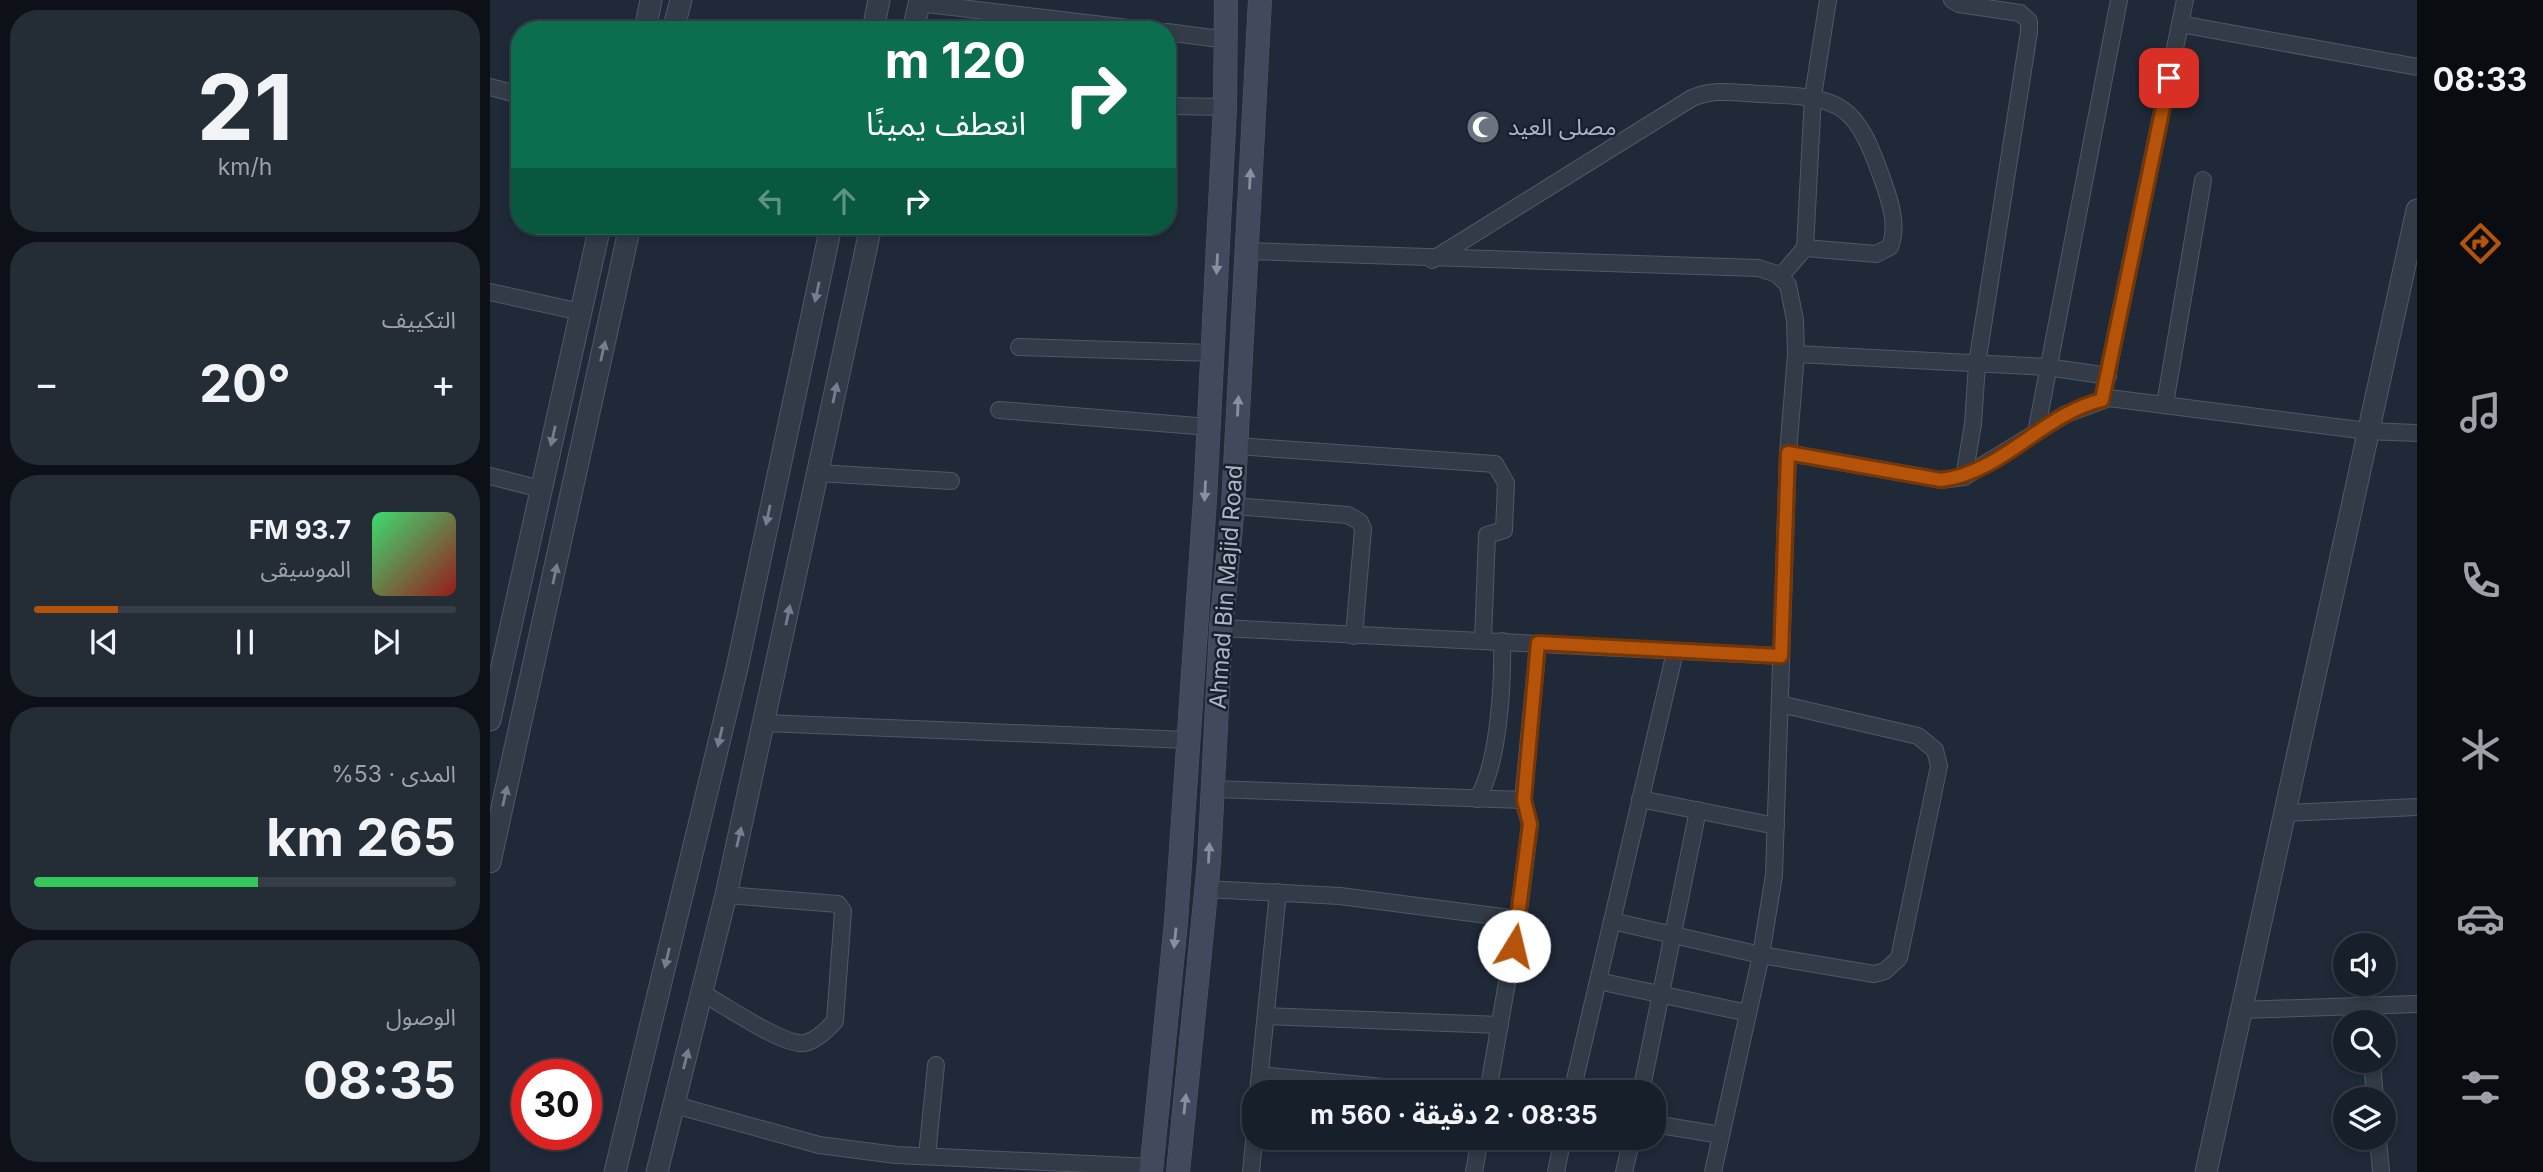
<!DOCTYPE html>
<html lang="ar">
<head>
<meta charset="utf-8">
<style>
	:root { --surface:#171f2a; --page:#242c36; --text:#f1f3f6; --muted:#9ea2a8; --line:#363d47; --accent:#b45309 }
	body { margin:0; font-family:Inter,"Noto Sans Arabic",sans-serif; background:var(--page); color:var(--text); direction:rtl; height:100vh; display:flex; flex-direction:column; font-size:26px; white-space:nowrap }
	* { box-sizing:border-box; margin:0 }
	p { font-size:23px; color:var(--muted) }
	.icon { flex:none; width:38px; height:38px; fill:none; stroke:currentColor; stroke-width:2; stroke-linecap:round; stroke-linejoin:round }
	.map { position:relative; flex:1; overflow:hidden; direction:ltr }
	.sheet { display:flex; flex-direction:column; gap:10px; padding:10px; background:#0d1117; width:490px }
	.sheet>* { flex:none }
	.guide { position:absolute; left:21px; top:21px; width:665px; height:214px; border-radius:28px; box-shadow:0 4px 10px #0003,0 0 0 2px var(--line); direction:rtl; background:#0b6e4f; color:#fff; overflow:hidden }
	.buttons { position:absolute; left:1843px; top:933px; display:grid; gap:14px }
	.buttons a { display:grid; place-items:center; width:63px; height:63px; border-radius:50%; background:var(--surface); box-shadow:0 4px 10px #0003,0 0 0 2px var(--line); font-size:35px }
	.speed { position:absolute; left:21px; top:1059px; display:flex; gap:14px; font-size:35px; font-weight:700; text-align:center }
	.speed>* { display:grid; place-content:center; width:91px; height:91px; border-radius:50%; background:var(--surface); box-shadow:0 4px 10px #0003,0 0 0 2px var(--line); line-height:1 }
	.speed .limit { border:10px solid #d22; background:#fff; color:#111 }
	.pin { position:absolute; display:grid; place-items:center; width:60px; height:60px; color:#fff; margin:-30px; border-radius:14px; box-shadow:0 4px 10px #0006 }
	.me { position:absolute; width:77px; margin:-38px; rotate:9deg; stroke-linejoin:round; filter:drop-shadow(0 0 5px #0008) }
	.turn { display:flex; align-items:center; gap:24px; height:147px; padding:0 35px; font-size:32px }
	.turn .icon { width:91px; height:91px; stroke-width:2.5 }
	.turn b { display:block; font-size:49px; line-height:60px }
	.lanes { display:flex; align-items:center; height:66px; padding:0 35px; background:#0003; justify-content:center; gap:35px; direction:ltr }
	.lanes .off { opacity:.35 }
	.big { font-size:52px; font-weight:700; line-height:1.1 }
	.sheet .tile { flex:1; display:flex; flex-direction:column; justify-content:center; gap:10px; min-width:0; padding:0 24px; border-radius:28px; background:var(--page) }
	.sheet .dial { align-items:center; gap:0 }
	.dial b { font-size:91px; line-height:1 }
	.song { display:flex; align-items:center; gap:21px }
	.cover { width:84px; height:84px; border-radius:10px; background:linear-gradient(135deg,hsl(140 70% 55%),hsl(0 70% 35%)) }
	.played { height:7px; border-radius:4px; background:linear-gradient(90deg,var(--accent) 20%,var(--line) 20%) }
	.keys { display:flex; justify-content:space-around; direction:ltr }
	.heat { display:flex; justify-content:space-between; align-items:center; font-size:38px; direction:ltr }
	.charge { height:10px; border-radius:5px; background:linear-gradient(90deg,#34c759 53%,var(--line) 0) }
	.trip { position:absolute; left:752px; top:1080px; width:424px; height:70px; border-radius:28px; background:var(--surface); box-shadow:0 4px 10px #0003,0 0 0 2px var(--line); font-weight:700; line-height:70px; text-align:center; direction:rtl }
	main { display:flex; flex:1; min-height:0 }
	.tab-bar { display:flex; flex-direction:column; width:126px; justify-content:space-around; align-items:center; background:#090c11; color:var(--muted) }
	.tab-bar .icon { width:49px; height:49px }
	.tab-bar .active { color:var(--accent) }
	.tab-bar b { font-size:32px; color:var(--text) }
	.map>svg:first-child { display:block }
</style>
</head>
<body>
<main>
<nav class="tab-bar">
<b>08:33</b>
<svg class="icon active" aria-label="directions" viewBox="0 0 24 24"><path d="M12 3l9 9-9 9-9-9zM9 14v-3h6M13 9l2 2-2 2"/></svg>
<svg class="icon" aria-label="music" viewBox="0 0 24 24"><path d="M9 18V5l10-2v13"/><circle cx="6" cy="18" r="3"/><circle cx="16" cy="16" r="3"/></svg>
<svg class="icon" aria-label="phone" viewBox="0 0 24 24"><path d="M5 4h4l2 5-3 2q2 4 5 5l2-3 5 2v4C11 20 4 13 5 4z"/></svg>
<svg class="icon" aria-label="climate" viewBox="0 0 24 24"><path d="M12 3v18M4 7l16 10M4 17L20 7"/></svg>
<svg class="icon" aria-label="car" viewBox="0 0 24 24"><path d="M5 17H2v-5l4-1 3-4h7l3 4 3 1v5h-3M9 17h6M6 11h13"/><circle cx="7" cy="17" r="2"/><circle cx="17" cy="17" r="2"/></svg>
<svg class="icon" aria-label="filters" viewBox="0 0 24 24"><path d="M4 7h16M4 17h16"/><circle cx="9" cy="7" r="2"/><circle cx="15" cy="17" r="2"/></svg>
</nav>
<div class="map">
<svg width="1927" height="1172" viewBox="0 0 1927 1172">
	<rect width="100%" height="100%" fill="#1f2938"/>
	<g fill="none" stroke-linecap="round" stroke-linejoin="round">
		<defs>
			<g id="minor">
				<path d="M1462 0 1469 4 1530 13 1539 21V32L1487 364 1483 424 1474 477"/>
				<path d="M429 3 655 30"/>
				<path d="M1690 24 1927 67"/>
				<path d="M677 32 737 40"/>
				<path d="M0 87 30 95"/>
				<path d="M677 106 735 107"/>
				<path d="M757 251 1268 268 1287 274 1298 285 1305 320 1306 354 1298 453 1284 875 1271 955 1223 1172"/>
				<path d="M942 260 1202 98C1224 88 1247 93 1271 94 1354 97 1366 103 1394 184 1401 204 1408 227 1400 247L1386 254 1315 248"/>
				<path d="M1290 277 1315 248 1323 96 1338 0"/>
				<path d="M0 292 91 312"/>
				<path d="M529 347 722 353"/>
				<path d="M1306 354 1557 367 1618 376"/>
				<path d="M1612 400 1695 0"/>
				<path d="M1675 404 1713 180"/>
				<path d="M509 410 719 427"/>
				<path d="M1546 433 1629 0"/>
				<path d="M746 446 1005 464 1016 483 1014 530 997 535 993 639"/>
				<path d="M1298 453 1451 480 1474 477 1576 414 1619 398 1877 431 1927 433"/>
				<path d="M328 473 461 481"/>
				<path d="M0 476 51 489"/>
				<path d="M743 506 858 515 870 522 873 529 864 636"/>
				<path d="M731 628 1291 656"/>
				<path d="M275 723 697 740"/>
				<path d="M723 789 1033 800"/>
				<path d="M987 799C1009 765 1013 683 1012 641"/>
				<path d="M1150 799 1286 826"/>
				<path d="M1794 813 1927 807"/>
				<path d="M716 889 850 896 1028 919"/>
				<path d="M1122 921 1271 955 1384 974 1395 971 1409 958 1449 766 1445 750 1428 736 1290 704"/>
				<path d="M1108 981 1258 1013"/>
				<path d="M212 993C233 1004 293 1046 314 1043 326 1041 337 1030 345 1021L353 911 348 904 236 895"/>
				<path d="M1750 1010 1927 1004"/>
				<path d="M776 1016 1010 1025"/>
				<path d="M1882 1060 1885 1099"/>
				<path d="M770 1075 945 1092"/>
				<path d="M768 1092 788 892"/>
				<path d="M998 1092 1028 919 1040 824 1033 800 1048 644"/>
				<path d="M1082 1092 1185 652"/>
				<path d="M1151 1092 1208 810"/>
				<path d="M185 1105 329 1145 406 1155 662 1167"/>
				<path d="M1164 1124 1231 1135"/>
				<path d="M1888 1138 1891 1172"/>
				<path d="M437 1156 446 1065"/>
				<path d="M761 1172 765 1130"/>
				<path d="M984 1172 990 1138"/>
				<path d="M1066 1172 1073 1138"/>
				<path d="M1134 1172 1142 1138"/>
			</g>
			<g id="tertiary">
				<path d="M155 30 161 0"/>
				<path d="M183 30 191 0"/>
				<path d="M383 30 389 0"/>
				<path d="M423 30 430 0"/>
				<path d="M0 720 110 226"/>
				<path d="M0 862 140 226"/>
				<path d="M125 1172 247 668 341 226"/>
				<path d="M167 1172 236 895 381 226"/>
				<path d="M1716 1172 1927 210"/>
			</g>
			<g id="secondary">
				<path d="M661 1172 686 922 715 499 735 107 736 0"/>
				<path d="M688 1172 719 862 731 628 743 506 770 0"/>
			</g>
		</defs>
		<use href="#minor" stroke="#505867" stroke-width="18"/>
		<use href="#tertiary" stroke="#505867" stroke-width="23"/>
		<use href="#secondary" stroke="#505867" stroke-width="24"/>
		<use href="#minor" stroke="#333b49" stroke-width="16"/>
		<use href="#tertiary" stroke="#333b49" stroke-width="21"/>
		<use href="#secondary" stroke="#414a5c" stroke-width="23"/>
	</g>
	<defs><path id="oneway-solid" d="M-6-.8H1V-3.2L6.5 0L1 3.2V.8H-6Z" transform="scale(1.75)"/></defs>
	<g fill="#8790a1">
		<use href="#oneway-solid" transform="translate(760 179) rotate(-87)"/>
		<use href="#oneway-solid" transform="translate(727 264) rotate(93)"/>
		<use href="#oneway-solid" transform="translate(748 406) rotate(-87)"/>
		<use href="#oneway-solid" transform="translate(715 491) rotate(93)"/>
		<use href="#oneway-solid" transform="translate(719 853) rotate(-87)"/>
		<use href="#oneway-solid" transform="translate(685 938) rotate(96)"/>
		<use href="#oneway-solid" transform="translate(695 1104) rotate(-84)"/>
	</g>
	<g fill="#767e8e">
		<use href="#oneway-solid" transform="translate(327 292) rotate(102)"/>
		<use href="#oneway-solid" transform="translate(113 351) rotate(-77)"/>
		<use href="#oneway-solid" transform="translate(345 393) rotate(-78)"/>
		<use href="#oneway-solid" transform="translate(63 436) rotate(103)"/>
		<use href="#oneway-solid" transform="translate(278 515) rotate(102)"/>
		<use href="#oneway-solid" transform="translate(65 574) rotate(-78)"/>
		<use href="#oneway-solid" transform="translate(298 615) rotate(-78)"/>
		<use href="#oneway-solid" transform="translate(230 737) rotate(103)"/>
		<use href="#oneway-solid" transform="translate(15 796) rotate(-77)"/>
		<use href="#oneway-solid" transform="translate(249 837) rotate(-77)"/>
		<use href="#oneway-solid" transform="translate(177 958) rotate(103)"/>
		<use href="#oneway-solid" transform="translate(196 1059) rotate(-76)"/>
	</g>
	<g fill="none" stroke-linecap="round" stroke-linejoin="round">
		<defs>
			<path id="route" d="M1024 946 1040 824 1034 800 1048 643 1291 656 1298 453 1451 480C1512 473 1553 414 1612 400L1679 78"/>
		</defs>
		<use href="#route" stroke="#753606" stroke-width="18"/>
		<use href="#route" stroke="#b45309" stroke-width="12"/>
	</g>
	<defs>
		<symbol id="mosque-disc" viewBox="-11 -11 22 22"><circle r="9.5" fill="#6b7280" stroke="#19202d"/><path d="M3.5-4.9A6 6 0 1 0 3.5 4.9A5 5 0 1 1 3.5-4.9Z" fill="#fff"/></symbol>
	</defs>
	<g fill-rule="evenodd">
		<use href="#mosque-disc" x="974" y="108" width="38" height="38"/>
	</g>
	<g text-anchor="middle" stroke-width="5" stroke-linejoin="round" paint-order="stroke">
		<g font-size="23" fill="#adb5c6" stroke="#19202d" text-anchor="start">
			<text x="1018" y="135">مصلى العيد</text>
		</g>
		<g font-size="23" fill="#adb5c6" stroke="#19202d">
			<text transform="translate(736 587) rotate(-86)" y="8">Ahmad Bin Majid Road</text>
		</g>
	</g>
</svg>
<div class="buttons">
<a><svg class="icon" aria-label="sound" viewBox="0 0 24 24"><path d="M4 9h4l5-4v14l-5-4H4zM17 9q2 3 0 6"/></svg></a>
<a><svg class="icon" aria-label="search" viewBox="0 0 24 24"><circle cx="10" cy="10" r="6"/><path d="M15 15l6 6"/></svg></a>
<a><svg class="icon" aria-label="layers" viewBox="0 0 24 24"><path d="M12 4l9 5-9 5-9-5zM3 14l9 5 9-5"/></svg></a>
</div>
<div class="speed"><div class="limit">30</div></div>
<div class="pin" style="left:1679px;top:78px;background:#d93025"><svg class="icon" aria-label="arrive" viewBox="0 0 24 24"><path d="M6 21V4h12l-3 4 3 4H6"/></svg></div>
<svg class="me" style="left:1024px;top:946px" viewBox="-20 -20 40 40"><circle r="19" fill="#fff"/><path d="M0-13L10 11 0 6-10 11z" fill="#b45309"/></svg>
<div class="trip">08:35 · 2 دقيقة · 560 m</div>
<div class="guide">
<div class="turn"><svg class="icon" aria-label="right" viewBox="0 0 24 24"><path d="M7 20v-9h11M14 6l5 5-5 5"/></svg><div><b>120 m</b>انعطف يمينًا</div></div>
<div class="lanes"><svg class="icon off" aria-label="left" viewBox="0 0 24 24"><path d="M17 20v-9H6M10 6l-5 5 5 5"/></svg><svg class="icon off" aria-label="ahead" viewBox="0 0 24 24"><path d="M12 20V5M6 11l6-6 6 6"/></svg><svg class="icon" aria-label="right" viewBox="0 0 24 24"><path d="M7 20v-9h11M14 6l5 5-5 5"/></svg></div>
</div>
</div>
<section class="sheet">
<div class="tile dial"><b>21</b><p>km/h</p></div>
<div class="tile"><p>التكييف</p>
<div class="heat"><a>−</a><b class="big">20°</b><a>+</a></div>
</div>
<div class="tile">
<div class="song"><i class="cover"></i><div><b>93.7 FM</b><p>الموسيقى</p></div></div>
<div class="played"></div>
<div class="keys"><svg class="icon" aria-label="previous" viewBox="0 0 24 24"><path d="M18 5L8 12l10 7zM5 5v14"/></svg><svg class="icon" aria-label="pause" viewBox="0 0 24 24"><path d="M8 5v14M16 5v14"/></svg><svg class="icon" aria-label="next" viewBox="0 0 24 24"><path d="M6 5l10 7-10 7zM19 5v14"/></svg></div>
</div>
<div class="tile"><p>المدى · 53%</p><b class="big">265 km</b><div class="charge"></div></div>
<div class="tile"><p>الوصول</p><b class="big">08:35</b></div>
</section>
</main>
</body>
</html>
